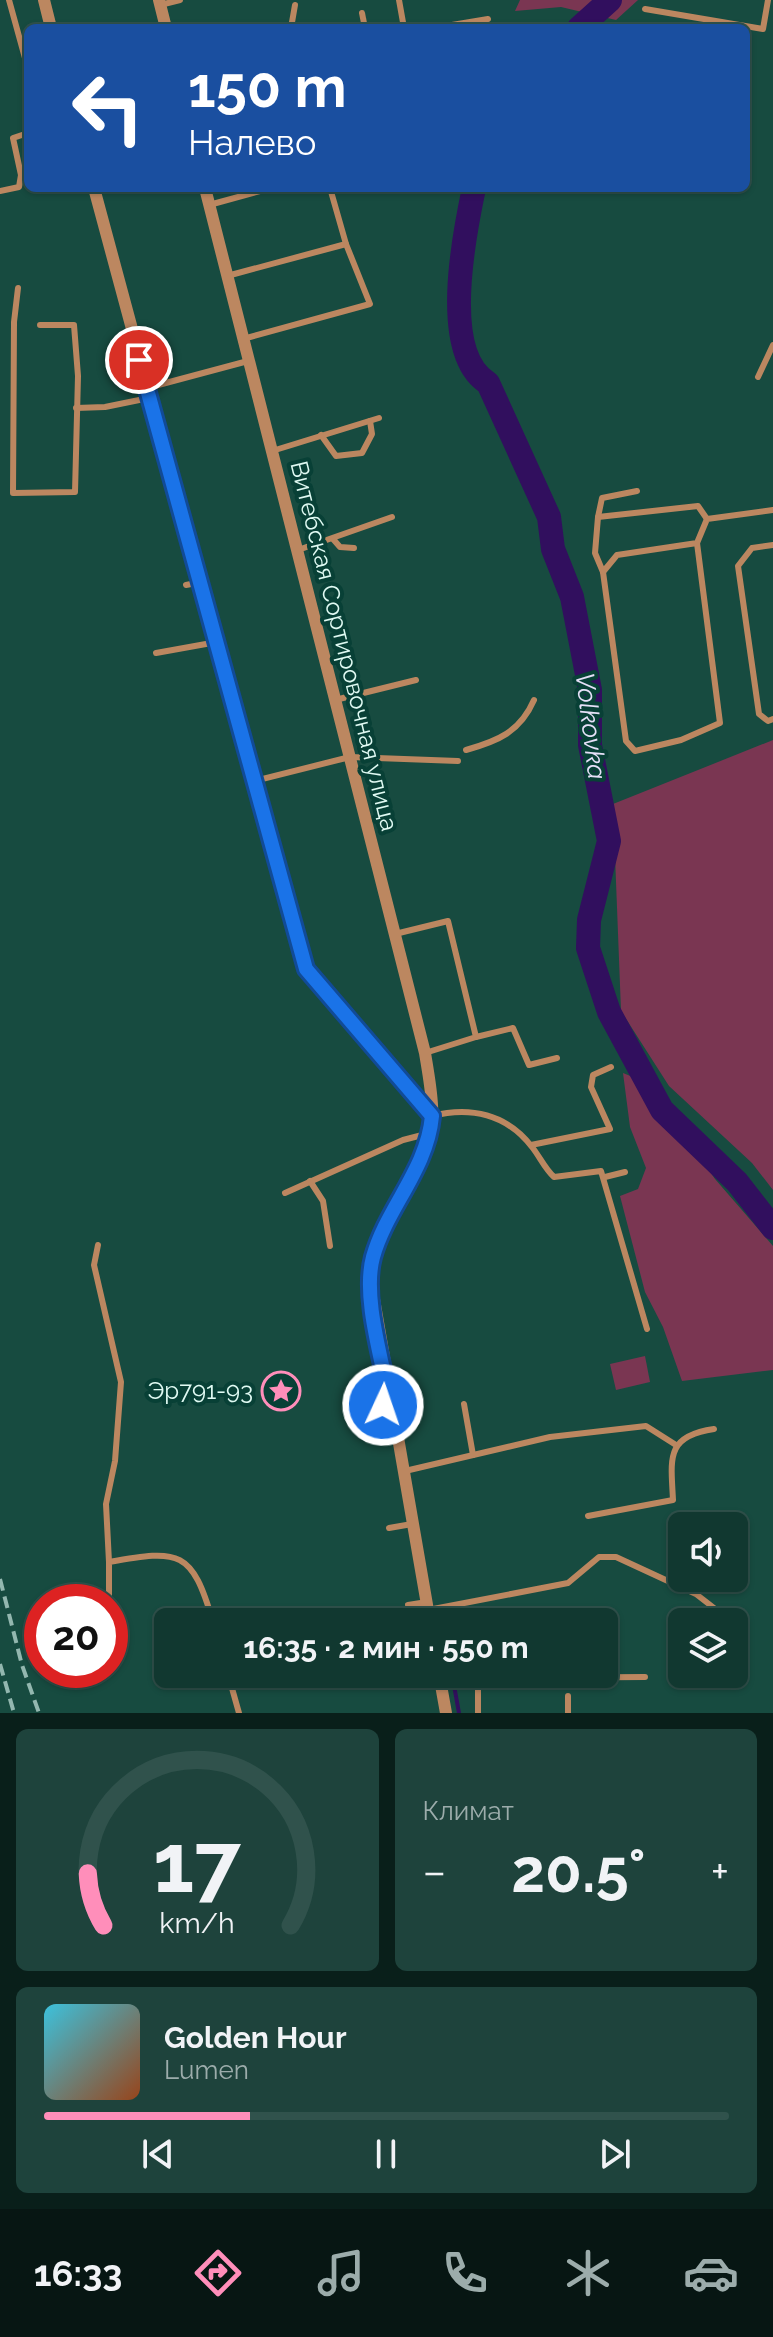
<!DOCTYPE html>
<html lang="ru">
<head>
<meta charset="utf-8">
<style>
	:root { --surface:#113830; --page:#1e433c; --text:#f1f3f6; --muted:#9cacab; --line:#30524c; --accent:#ff8eba }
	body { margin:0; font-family:Raleway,sans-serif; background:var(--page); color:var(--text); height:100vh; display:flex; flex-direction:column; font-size:30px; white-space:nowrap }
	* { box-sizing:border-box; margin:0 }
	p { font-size:26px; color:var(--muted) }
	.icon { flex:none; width:44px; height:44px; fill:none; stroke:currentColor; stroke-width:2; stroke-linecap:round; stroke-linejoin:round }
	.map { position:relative; height:1713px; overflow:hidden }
	.sheet { display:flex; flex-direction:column; gap:16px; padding:16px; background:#091f1a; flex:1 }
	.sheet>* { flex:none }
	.banner { position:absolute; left:24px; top:24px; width:726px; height:168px; border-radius:12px; box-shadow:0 2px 6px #0004,0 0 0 2px var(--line); background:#1a4fa0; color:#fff; overflow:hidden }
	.tools { position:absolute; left:668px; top:1512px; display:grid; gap:16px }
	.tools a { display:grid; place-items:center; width:80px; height:80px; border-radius:12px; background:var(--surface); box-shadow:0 2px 6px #0004,0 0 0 2px var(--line); font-size:40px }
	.speed { position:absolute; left:24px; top:1584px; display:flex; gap:16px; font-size:40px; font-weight:700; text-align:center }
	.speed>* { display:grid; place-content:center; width:104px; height:104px; border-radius:50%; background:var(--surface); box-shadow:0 2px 6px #0004,0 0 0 2px var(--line); line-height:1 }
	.speed .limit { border:12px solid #d22; background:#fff; color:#111 }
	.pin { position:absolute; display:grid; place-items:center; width:68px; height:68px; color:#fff; margin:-34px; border:4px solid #fff; border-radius:50%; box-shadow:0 2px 8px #0007 }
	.me { position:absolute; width:88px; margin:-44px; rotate:3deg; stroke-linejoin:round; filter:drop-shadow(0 0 6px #0008) }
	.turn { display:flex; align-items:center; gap:28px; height:168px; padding:0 32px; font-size:36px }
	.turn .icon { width:104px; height:104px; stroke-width:2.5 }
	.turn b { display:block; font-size:56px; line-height:68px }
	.big { font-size:60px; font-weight:700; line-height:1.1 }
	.sheet .widget { flex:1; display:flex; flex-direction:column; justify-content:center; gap:12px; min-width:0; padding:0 28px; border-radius:12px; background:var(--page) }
	.sheet .dial { align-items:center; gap:0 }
	.dial svg { height:208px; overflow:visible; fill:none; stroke:var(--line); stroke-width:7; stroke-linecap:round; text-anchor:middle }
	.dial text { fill:var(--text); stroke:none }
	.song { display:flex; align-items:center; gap:24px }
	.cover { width:96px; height:96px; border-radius:12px; background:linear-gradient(135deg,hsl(190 70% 55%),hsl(20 70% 35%)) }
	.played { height:8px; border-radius:4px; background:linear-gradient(90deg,var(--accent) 30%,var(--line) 30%) }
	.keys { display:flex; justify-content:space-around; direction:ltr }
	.heat { display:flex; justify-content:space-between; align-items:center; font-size:44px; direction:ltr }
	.sheet .tiles { flex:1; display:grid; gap:16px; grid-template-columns:1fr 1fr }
	.widget:last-child { grid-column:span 2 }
	.trip { position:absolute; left:154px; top:1608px; width:464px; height:80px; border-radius:12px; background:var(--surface); box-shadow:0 2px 6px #0004,0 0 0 2px var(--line); font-weight:700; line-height:80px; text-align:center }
	.tab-bar { display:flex; height:128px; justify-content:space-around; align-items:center; background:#071613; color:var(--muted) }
	.tab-bar .icon { width:56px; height:56px }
	.tab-bar .current { color:var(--accent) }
	.tab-bar b { font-size:36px; color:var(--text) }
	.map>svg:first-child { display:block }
</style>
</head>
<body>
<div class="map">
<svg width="773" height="1713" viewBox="0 0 773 1713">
	<rect width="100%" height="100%" fill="#174b40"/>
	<g fill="#7a3652">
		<path d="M520 0H638L616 20 561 7 515 11Z"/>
		<path d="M773 740V1190L752 1163 669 1086 621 1011 613 804Z"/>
		<path d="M623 1073 650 1084 715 1179 773 1246V1370L682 1381 663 1327 645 1292 620 1196 638 1189 646 1168 630 1127Z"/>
		<path d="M645 1356 650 1382 616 1390 610 1364Z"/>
	</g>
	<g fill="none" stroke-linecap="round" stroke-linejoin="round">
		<path stroke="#310f5e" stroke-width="4" d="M452 1674 459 1713"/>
		<g stroke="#310f5e" stroke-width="24">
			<path d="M579 28 610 0"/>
			<path d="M474 188C464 235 440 354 488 383L549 517 553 549 572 597 590 690V745L609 841 589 920 588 948 609 1012 662 1110 737 1182 773 1228"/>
		</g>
		<g stroke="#bc8760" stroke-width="6">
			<path d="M9 0 28 69"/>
			<path d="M399 0 404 28"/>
			<path d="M160 5 180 0"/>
			<path d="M645 9 763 29 768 0"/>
			<path d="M362 13 365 28"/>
			<path d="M291 28 295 5"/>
			<path d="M434 28 488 19"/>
			<path d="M0 191 19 187 21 175 13 138 28 133"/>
			<path d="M209 205 271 188"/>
			<path d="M227 276 346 244"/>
			<path d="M18 288 14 322 13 493 75 492 78 376 74 325H40"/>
			<path d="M243 339 370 304 346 244 330 188"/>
			<path d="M758 377 773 345"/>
			<path d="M147 388 248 361"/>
			<path d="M76 408 105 407 149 398"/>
			<path d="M321 435 336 456 362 453 372 434 370 421"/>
			<path d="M272 451 379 418"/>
			<path d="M598 517 602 498 637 491"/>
			<path d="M333 539 340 547 354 548"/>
			<path d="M697 543 720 723 681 740 635 751 626 741 603 572 617 555 697 543 707 519 773 510"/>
			<path d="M773 545 752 548 738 566 759 714 768 721 773 719"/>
			<path d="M298 550 392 517"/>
			<path d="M603 572 595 553 598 517 698 506 707 519"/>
			<path d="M186 585 201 582"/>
			<path d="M156 653 217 642"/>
			<path d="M335 700 416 680"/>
			<path d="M466 750C498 741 520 732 534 700"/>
			<path d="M254 781 350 757 458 761"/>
			<path d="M395 934 448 921 476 1037 425 1053"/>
			<path d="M476 1037 513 1028 529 1065 557 1058"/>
			<path d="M432 1116C470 1106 507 1114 532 1147 540 1157 545 1169 554 1177L601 1171 647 1329"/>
			<path d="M531 1145 610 1129 591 1087 593 1075 611 1067"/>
			<path d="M605 1177 625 1172"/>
			<path d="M310 1181 323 1201 330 1246"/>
			<path d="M285 1193 403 1140 430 1133"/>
			<path d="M98 1245 94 1265 121 1382 115 1461 106 1504 109 1562"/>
			<path d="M464 1404 473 1455"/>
			<path d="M367 1408 390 1403"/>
			<path d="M405 1471 550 1437 646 1426 676 1445"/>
			<path d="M588 1516 673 1500C671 1459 665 1436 714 1429"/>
			<path d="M389 1528 412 1524"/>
			<path d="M109 1602V1562C180 1549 192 1550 213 1622"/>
			<path d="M408 1605 427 1602"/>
			<path d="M428 1610 568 1583 599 1557H616L696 1594 714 1608 719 1622"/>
			<path d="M228 1674 239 1713"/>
			<path d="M478 1713V1687L489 1678 645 1677"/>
			<path d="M568 1713V1696"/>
		</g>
		<g stroke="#bc8760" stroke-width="12">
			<path d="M44 0 51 28"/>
			<path d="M159 0 166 28"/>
			<path d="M94 188 300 952 317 984 432 1116"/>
			<path d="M205 188 425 1053C430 1084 438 1121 426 1152 409 1195 379 1229 370 1276L430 1622"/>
			<path d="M439 1674 446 1713"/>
		</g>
		<g stroke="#93b7af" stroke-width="4" stroke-dasharray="12 6" stroke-linecap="butt">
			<path d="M0 1579 22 1665 39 1713"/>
			<path d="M0 1664 14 1713"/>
		</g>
	</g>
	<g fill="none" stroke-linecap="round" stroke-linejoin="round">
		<defs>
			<path id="route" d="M139 360 306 969 432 1116C427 1170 387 1207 373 1257 362 1298 383 1362 390 1403L383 1405"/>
		</defs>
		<use href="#route" stroke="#114b97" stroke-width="20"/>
		<use href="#route" stroke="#1a73e8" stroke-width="14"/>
	</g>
	<defs>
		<symbol id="sight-ring" viewBox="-11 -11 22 22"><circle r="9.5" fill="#084036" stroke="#ff8eba" stroke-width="1.5"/><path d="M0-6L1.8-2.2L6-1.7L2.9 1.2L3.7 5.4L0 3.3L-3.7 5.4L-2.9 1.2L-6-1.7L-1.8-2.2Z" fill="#ff8eba"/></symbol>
	</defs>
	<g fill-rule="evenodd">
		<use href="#sight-ring" x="259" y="1369" width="44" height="44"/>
	</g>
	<g text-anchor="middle" stroke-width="8" stroke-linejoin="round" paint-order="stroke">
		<g font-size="24" fill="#e0faf3" stroke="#084036">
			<text transform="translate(344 646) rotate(76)" y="8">Витебская Сортировочная улица</text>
		</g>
		<g font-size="24" fill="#e0faf3" stroke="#084036" text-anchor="end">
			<text x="253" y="1399">Эр791-93</text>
		</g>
		<g font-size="26" font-style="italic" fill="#e6e0f8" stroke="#084036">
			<text transform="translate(591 726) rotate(83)" y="9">Volkovka</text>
		</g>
	</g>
</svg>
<div class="tools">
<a><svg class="icon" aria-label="sound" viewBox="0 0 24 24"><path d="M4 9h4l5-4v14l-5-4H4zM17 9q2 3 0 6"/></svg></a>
<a><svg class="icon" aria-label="layers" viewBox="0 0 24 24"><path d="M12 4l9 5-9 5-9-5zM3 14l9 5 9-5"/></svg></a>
</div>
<div class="speed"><div class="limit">20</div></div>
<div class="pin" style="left:139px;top:360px;background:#d93025"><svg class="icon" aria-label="arrive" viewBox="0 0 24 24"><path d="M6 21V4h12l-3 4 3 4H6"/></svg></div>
<svg class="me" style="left:383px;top:1405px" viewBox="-20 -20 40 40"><circle r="17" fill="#1a73e8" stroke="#fff" stroke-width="3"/><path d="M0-11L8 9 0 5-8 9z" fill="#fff"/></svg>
<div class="trip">16:35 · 2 мин · 550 m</div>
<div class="banner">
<div class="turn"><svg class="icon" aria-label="left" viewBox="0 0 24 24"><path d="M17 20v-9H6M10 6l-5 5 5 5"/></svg><div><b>150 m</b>Налево</div></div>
</div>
</div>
<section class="sheet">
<div class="tiles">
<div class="widget dial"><svg viewBox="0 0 100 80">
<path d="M14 69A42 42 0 1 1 86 69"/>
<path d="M14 69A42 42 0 0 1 8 49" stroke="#ff8eba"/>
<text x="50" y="56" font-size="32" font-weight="700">17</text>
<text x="50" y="72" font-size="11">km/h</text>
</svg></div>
<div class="widget"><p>Климат</p>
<div class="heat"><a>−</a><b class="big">20.5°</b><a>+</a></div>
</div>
<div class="widget">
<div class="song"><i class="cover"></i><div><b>Golden Hour</b><p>Lumen</p></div></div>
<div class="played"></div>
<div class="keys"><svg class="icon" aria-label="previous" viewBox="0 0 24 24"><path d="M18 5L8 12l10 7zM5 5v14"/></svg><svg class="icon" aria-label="pause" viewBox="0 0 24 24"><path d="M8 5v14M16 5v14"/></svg><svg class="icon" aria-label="next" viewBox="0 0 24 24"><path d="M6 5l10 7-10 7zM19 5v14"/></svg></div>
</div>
</div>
</section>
<nav class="tab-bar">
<b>16:33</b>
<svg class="icon current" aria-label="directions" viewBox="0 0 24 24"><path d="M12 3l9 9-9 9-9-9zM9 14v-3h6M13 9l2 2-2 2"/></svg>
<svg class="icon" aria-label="music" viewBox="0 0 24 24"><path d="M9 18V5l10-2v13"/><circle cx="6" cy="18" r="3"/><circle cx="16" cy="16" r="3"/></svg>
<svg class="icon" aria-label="phone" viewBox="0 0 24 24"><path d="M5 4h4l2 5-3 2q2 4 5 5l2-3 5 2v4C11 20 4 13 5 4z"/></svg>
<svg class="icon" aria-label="climate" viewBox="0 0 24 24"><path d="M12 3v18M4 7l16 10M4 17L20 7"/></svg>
<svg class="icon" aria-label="car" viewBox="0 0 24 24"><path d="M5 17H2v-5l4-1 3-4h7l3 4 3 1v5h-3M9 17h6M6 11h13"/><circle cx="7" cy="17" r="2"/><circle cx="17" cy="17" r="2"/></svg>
</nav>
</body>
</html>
